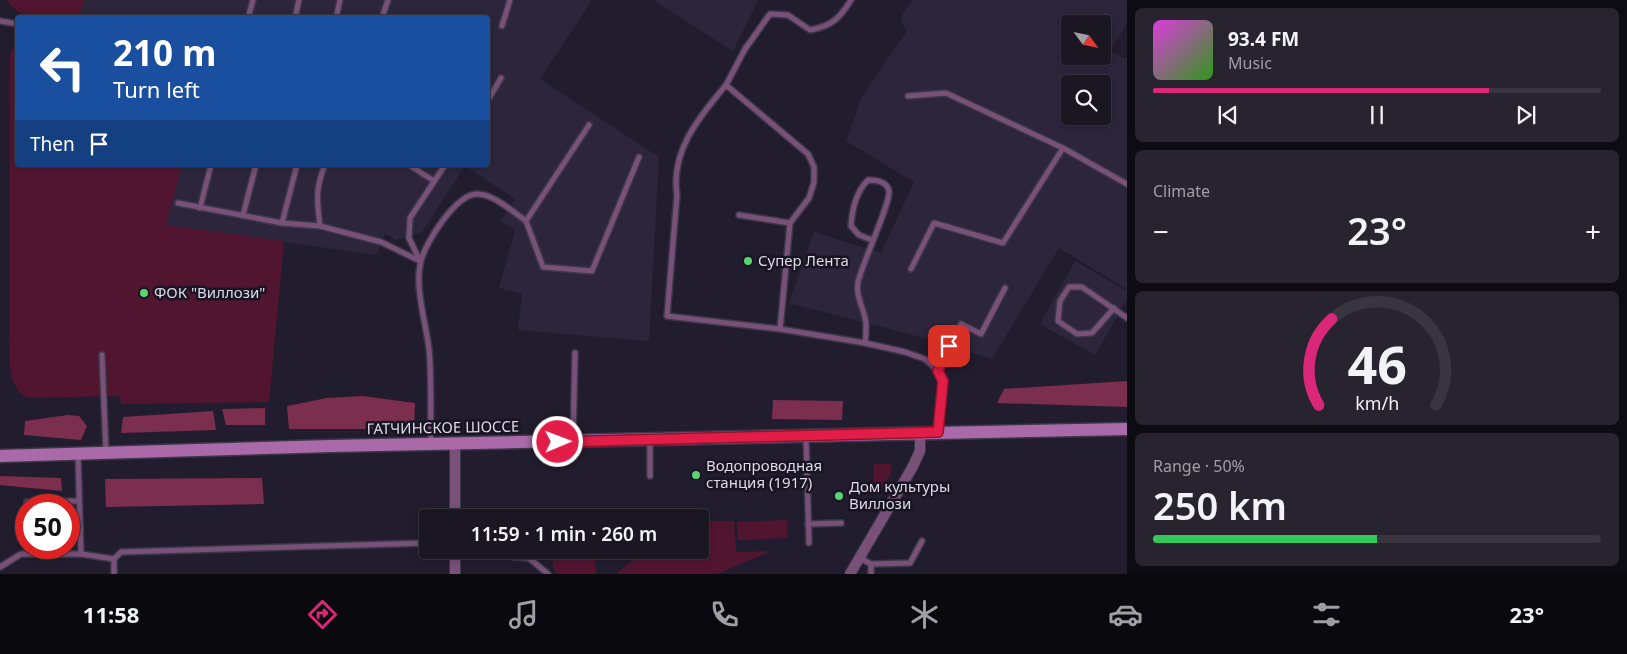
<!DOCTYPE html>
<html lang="en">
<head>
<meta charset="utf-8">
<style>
	:root { --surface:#1a1622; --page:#27232f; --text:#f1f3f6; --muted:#9f9fa5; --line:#383540; --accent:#db2777 }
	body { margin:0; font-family:"Noto Sans",sans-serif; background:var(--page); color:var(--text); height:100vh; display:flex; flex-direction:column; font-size:19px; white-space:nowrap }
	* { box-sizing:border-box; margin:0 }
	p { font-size:16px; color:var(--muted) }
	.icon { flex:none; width:28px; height:28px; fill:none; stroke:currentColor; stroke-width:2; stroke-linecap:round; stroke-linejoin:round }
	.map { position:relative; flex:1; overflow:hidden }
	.details { display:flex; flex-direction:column; gap:8px; padding:8px; background:#0e0c13; width:500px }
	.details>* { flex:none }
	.banner { position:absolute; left:15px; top:15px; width:475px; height:152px; border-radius:5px; box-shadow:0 2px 8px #0003,0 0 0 1px var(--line); background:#1a4fa0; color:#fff; overflow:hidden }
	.needle { width:32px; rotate:123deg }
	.buttons { position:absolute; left:1061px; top:15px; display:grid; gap:10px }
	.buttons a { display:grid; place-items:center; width:50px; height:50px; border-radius:5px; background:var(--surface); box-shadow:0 2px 8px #0003,0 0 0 1px var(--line); font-size:25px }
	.speed { position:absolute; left:15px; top:494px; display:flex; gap:10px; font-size:25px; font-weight:700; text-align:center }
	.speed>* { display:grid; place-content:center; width:65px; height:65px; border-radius:50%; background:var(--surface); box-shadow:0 2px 8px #0003,0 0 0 1px var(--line); line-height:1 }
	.speed .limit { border:8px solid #d22; background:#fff; color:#111 }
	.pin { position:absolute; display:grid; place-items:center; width:42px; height:42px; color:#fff; margin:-21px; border-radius:10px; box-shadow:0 2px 8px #0006 }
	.me { position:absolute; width:55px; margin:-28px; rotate:89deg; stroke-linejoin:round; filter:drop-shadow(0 0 4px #0008) }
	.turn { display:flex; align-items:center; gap:18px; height:105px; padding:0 15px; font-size:22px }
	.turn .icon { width:65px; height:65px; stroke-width:2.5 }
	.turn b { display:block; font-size:35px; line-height:42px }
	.then { display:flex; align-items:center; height:48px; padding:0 15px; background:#0003; gap:10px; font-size:19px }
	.big { font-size:38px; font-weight:600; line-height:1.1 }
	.details .card { flex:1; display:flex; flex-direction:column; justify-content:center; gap:8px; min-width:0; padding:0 18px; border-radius:8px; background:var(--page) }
	.details .dial { align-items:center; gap:0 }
	.dial svg { height:130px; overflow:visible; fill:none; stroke:var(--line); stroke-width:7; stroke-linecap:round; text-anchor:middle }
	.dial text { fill:var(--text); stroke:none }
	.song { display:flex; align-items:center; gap:15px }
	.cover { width:60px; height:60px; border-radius:8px; background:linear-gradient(135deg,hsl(300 70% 55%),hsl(110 70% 35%)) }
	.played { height:5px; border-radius:2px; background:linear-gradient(90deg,var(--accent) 75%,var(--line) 75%) }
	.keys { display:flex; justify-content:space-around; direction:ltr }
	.heat { display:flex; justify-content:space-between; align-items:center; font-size:28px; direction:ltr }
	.charge { height:8px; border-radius:4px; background:linear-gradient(90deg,#34c759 50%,var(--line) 0) }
	.trip { position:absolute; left:419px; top:509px; width:290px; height:50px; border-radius:5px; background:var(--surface); box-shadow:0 2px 8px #0003,0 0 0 1px var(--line); font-weight:600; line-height:50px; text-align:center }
	.menu { display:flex; height:80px; justify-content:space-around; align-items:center; background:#0a090e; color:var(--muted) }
	.menu .icon { width:35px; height:35px }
	.menu .selected { color:var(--accent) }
	.menu b { font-size:22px; color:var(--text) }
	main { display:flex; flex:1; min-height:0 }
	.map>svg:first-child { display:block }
</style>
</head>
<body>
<main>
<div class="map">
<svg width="1127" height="574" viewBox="0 0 1127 574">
	<rect width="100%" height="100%" fill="#221d2e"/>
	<g fill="#2c253c" fill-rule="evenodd">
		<path d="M84 0H592L540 79 659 157 649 341 518 330 522 294 499 288 515 230 501 221 515 199 465 166 422 232 396 240 385 234 376 255 165 225 182 165H488V18H79Z"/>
		<path d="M653 0H758L733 51Z"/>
		<path d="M912 0H1127V23L1110 51 1123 58H1127V289L1059 248 992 359 913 335 789 303 814 232 881 253 914 182 846 141 862 96 907 31 903 26 901 17ZM1070 24H1102V56H1070ZM1070 84H1102V116H1070Z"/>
		<path d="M1075 261 1127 291V299L1095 355 1040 324Z"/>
	</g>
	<g fill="#511530">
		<path d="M7 0H84L79 17C54 18 22 24 7 0Z"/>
		<path d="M17 37 18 165H182L166 225 284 241 269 402 121 404 120 396 28 398C8 389 10 363 9 345L10 54Z"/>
		<path d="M874 464H891V473L879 493H874Z"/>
		<path d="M787 520V538L738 540 737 522Z"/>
		<path d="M700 521H734L736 552 772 551 717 574H616L645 550H700Z"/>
		<path d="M553 550H593L597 574H557L553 567Z"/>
	</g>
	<g fill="#7c2e4f">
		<path d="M1127 381V407L997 403 1004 389Z"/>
		<path d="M363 396 415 403 414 429H289L287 406 327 398Z"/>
		<path d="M773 400 843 401 842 420 772 419Z"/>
		<path d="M265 408V425H226L222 409Z"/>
		<path d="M213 411 216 430 121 433 123 417Z"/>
		<path d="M68 415 79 416 87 426 81 440 24 435 25 421Z"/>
		<path d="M0 476 61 478 62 491 0 485Z"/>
		<path d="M262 478 264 504 106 507 105 479Z"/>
	</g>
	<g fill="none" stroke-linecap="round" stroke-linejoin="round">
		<defs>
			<g id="service">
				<path d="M248 18 253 0"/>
				<path d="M295 18 299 0"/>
				<path d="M336 18 340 0"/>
				<path d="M382 18 388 0"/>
				<path d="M0 21 18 24"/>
				<path d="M502 26 510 0"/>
				<path d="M726 85 745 49 770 14 788 15 810 30C832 26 840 18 851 0"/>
				<path d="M908 96 946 93 1063 148 1127 184"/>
				<path d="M488 100 501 78"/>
				<path d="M589 125 526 221 543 267 592 271 639 157"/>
				<path d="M409 165 434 181"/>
				<path d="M178 203 282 223 297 165"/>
				<path d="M200 208 211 165"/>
				<path d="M243 215 256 165"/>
				<path d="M739 215 790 223"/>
				<path d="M282 223 320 226 381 242 420 261"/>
				<path d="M320 226C317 201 315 189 325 165"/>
				<path d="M420 261 409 238 410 218 445 165"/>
				<path d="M911 269 934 223 1003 243 1063 148"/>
				<path d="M1114 308 1092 333 1077 334 1058 321 1060 301 1069 287H1082L1127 318"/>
				<path d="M780 329 790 223 809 198 814 182V167L808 154 726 85C700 116 670 151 677 195L667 316 780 329 865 343 905 352 925 359 938 371 943 381 938 432"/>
				<path d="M865 343C866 337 866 330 866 324 865 310 855 296 858 282 862 264 891 202 889 191 887 181 876 180 868 180 856 192 852 209 851 226L859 235 872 240"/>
				<path d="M102 355 106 453"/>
				<path d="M938 371 961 324 981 334 1005 288"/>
				<path d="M806 436 809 543"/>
				<path d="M650 440V476"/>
				<path d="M573 441 575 353"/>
				<path d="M431 444C430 412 432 380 429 349 426 323 414 286 421 261 425 243 456 194 477 194 494 194 513 212 526 221"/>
				<path d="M78 455 81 554 114 559"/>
				<path d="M27 505V502L79 501"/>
				<path d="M808 524 841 523"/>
				<path d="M514 557 529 558 548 574"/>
				<path d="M860 558 871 564V574"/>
				<path d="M871 564 910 563 922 541"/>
				<path d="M0 567 21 554H81"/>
				<path d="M114 574V559L121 552 428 543"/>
			</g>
			<g id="minor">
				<path d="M455 518V444"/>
				<path d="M455 574V550"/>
				<path d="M850 574 912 468 920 451V433"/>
			</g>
			<path id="secondary" d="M0 456 331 446 1127 429"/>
		</defs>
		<use href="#service" stroke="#3c3848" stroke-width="8"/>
		<use href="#minor" stroke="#3c3848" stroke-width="12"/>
		<use href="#secondary" stroke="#3c3848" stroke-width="15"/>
		<use href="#service" stroke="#785078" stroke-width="5"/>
		<use href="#minor" stroke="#785078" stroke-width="10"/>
		<use href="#secondary" stroke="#aa6aaa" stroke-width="12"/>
	</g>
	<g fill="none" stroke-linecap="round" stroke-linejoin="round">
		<defs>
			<path id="route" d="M558 442 938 432 943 381 938 371 949 346"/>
		</defs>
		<use href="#route" stroke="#92132f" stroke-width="12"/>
		<use href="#route" stroke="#e11d48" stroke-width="9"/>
	</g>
	<g fill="#59d56f" stroke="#181424" stroke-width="2">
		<circle cx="748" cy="261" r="5"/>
		<circle cx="144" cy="293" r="5"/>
		<circle cx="696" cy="475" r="5"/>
		<circle cx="839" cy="496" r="5"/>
	</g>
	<g text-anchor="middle" stroke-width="5" stroke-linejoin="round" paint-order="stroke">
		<g font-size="15" fill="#dddbe6" stroke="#181424" text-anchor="start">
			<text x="758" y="266">Супер Лента</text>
			<text x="154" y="298">ФОК "Виллози"</text>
			<text x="706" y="471">Водопроводная<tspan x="706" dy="17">станция (1917)</tspan></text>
			<text x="849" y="492">Дом культуры<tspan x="849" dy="17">Виллози</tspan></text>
		</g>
		<g font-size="15" fill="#dddbe6" stroke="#181424">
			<text transform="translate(443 428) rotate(-1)" y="5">ГАТЧИНСКОЕ ШОССЕ</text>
		</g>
	</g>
</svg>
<div class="buttons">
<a><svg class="needle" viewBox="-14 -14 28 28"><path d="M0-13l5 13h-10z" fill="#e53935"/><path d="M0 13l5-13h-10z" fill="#9f9fa5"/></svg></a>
<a><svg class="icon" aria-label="search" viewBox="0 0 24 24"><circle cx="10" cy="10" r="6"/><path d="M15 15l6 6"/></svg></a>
</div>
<div class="speed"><div class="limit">50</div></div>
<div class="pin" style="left:949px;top:346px;background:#d93025"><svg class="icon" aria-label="arrive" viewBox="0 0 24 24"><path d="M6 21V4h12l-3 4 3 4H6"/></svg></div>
<svg class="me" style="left:558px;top:442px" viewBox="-20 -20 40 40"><circle r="17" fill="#e11d48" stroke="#fff" stroke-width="3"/><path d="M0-11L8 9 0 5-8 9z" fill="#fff"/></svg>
<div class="trip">11:59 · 1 min · 260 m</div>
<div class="banner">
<div class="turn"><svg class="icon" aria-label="left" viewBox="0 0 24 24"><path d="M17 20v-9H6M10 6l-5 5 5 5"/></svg><div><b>210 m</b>Turn left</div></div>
<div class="then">Then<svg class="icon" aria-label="arrive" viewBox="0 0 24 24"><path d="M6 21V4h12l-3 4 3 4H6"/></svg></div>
</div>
</div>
<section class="details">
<div class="card">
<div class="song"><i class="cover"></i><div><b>93.4 FM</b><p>Music</p></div></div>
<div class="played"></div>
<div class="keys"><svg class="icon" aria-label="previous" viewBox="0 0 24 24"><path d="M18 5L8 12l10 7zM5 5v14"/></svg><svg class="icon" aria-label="pause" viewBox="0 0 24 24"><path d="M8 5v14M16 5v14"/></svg><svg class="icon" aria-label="next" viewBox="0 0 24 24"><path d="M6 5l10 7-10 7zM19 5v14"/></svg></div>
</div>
<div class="card"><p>Climate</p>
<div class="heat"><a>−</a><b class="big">23°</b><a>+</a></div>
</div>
<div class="card dial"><svg viewBox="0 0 100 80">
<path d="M14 69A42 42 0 1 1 86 69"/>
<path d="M14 69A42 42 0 0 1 22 16" stroke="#db2777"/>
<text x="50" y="56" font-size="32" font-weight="700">46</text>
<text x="50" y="72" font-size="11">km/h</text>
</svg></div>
<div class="card"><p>Range · 50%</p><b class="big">250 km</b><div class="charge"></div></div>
</section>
</main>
<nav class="menu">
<b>11:58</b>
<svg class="icon selected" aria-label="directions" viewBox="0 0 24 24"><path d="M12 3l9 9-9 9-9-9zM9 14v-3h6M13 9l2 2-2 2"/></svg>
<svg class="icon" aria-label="music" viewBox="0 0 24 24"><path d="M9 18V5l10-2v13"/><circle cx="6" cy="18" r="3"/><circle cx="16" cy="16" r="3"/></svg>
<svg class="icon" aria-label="phone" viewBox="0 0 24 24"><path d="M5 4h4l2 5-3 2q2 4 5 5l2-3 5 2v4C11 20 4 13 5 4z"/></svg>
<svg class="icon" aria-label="climate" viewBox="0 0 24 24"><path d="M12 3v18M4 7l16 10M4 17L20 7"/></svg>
<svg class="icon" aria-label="car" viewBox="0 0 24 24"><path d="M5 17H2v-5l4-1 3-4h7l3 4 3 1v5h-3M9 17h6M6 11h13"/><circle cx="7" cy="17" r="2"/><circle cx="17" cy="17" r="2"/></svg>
<svg class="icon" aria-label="filters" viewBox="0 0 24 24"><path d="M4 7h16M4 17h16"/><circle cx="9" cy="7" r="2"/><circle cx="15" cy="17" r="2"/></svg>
<b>23°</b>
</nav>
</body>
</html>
